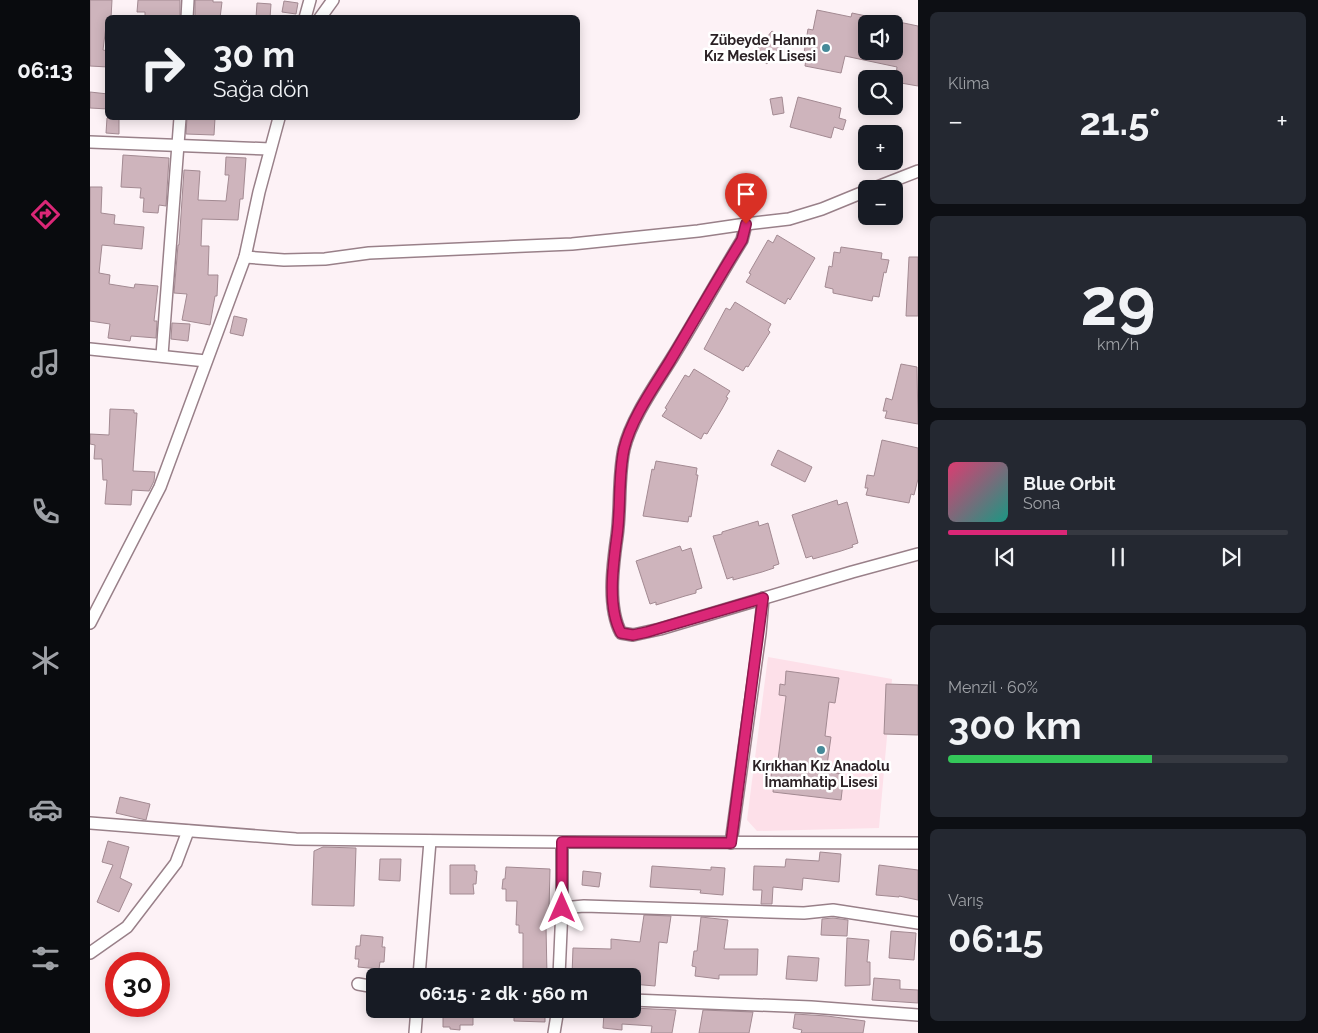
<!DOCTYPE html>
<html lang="tr">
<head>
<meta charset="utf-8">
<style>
	:root { --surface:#171b24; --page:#242831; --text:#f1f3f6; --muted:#9ea1a6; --line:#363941; --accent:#db2777 }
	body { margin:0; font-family:Raleway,sans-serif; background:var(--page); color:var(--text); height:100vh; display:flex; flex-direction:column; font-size:19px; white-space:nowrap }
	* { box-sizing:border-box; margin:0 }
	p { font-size:16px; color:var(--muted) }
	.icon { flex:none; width:28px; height:28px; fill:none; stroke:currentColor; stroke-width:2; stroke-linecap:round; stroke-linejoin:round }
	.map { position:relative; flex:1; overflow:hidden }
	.drawer { display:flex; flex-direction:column; gap:12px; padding:12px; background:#0d0f14; width:400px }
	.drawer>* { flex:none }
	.banner { position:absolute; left:15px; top:15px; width:475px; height:105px; border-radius:8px; box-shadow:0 2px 12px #0003; background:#171b24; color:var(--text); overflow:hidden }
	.controls { position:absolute; left:768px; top:15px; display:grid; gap:10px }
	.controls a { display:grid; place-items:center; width:45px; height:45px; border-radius:8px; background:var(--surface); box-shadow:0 2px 12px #0003; font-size:25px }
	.speed { position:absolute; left:15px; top:952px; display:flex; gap:10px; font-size:25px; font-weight:700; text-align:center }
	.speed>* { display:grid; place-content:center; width:65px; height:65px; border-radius:50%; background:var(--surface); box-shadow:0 2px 12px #0003; line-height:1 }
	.speed .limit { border:8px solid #d22; background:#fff; color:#111 }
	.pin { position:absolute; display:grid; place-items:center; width:42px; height:42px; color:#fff; margin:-51px -21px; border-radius:50% 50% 50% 0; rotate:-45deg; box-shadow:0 0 5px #0007 }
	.pin .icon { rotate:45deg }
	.me { position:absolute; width:55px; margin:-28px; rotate:0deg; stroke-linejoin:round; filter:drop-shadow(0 0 4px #0008) }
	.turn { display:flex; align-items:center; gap:18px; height:105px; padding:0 25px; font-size:22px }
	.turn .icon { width:65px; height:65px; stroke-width:2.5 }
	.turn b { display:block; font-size:35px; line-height:42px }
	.big { font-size:38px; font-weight:700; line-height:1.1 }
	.drawer .widget { flex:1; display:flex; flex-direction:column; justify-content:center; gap:8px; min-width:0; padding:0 18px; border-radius:8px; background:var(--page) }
	.drawer .dial { align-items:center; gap:0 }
	.dial b { font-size:65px; line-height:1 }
	.song { display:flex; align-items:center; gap:15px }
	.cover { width:60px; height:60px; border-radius:8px; background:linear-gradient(135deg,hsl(340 70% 55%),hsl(170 70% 35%)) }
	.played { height:5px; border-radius:2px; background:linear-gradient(90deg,var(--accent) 35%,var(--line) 35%) }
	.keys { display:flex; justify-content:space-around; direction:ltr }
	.heat { display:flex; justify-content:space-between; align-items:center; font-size:28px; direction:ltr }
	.charge { height:8px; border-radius:4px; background:linear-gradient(90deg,#34c759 60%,var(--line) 0) }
	.trip { position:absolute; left:276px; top:968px; width:275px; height:50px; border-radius:8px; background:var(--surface); box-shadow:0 2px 12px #0003; font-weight:700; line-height:50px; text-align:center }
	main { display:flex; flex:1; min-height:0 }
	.tab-bar { display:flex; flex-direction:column; width:90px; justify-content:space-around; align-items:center; background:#090b0e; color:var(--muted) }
	.tab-bar .icon { width:35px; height:35px }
	.tab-bar .current { color:var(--accent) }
	.tab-bar b { font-size:22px; color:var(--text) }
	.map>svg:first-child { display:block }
</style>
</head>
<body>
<main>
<nav class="tab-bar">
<b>06:13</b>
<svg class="icon current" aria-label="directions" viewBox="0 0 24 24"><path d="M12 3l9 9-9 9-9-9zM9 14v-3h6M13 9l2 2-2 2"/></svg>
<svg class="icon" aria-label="music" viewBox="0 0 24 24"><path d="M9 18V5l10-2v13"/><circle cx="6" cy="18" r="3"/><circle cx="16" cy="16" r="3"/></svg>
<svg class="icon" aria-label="phone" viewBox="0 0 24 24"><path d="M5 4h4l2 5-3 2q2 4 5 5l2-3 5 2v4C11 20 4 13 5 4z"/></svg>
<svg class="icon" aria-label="climate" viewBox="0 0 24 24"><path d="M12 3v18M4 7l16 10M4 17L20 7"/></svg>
<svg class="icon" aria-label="car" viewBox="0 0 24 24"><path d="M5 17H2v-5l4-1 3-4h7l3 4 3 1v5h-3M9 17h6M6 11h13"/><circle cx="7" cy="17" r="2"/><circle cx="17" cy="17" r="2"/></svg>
<svg class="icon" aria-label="filters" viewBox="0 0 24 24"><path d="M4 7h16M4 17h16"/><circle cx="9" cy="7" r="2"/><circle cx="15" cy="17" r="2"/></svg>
</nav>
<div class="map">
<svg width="828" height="1033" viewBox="0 0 828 1033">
	<rect width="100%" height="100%" fill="#fdf2f6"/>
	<path fill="#fde0e9" d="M678 657 802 679 789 828 667 831 657 820Z"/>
	<g fill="#ceb4bc" stroke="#a38a92">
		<path d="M0 0H22L21 18H17L13 50 18 51V67L0 66Z"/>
		<path d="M48 0H90V18H55V12H47Z"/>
		<path d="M105 0H123V2H132L130 18H105Z"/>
		<path d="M194 1 208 3 206 14 192 12Z"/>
		<path d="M167 3 181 4 180 18H166Z"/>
		<path d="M727 10 761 17 762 13 776 16V51H804V21L828 26V86L805 82 807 67 755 56 751 73 715 66 716 59H713L718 29 723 30Z"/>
		<path d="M682 31 696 42 677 64 664 53Z"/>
		<path d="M0 92 18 94V109L0 108Z"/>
		<path d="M692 97 694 113 683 115 680 99Z"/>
		<path d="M708 97 751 108 749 118 756 120 753 130 744 127 741 138 700 127Z"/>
		<path d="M17 118H29V134L16 133Z"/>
		<path d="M97 118H125L124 135 96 134Z"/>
		<path d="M33 155 79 158 76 206 69 205 68 213 53 212 54 198H50L51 188 31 187Z"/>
		<path d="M136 157 156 158 153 199H150L148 220 112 219 111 246H119L118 275H128L127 296H125L120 325 92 320 97 294 84 293 88 245H89L94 170 110 171 108 200 136 201 139 175H135Z"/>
		<path d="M0 187H12L11 213 25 215 24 224 54 227 52 249 12 245 9 273 20 275 19 284 44 288 45 284 68 286 64 321H67L66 338 41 336 40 341 18 338 20 324 0 321Z"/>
		<path d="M687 235 725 258 700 300 698 298 695 304 656 282 661 274 659 273 678 240 683 243Z"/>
		<path d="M751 247 792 253 791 259 799 260 796 273 794 272 789 297 783 296 782 301 743 293V289L735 287 739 266 742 267 744 252 750 253Z"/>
		<path d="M819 257H828V316H816Z"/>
		<path d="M645 302 681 324 678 330 680 332 658 367 656 366 653 371 614 349 636 308 640 310Z"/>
		<path d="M144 316 157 319 153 336 140 333Z"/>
		<path d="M82 323 100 324 98 341 81 339Z"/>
		<path d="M811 364 827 367 828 424 795 418 797 411H793L796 398 802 400Z"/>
		<path d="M604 369 640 391 636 397 638 398 632 409 617 434 614 433 611 439 572 416 577 409 575 408 595 375 599 377Z"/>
		<path d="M20 409 44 410V413H47L43 471 65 472 64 481 59 491 42 490 41 505 15 504 17 480H13L12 459H4L5 445 0 444V434L19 435Z"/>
		<path d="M792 440 828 448V479L824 495 821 494 819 503 776 495 778 488H775L777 475 784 476Z"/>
		<path d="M688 450 722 467 715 482 681 465Z"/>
		<path d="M566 461 607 468 606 475H608L601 517 599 516 598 522 553 516 562 469 564 470Z"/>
		<path d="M747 500 748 505 757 502 768 543 762 545 763 547 751 551 723 559 722 556 716 558 702 515Z"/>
		<path d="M668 521 669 526 678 523 689 564 683 566 684 568 672 572 643 580V577L637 579 623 536 632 534V532Z"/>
		<path d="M590 546 592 551 601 548 612 588 606 590V593L595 596 566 605V602L560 604 546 561Z"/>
		<path d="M696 671 749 678 745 703 739 702 735 736 741 737 736 772 754 774 751 800 683 792 684 779 681 778 682 767 687 768 696 696 689 695 690 684 695 685Z"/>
		<path d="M796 684 828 685V735L794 734Z"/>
		<path d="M30 797 60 804 56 820 26 813Z"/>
		<path d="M18 841 39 847 30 878 42 884 29 912 7 902 23 865 12 862Z"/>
		<path d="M233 847 266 848 264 906 222 905 224 851Z"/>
		<path d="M730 852 751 854 749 882 713 878 712 890 683 887 682 904H671L672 890H663L664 866 695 867 696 859 729 861Z"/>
		<path d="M290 859H311L310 881 289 880Z"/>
		<path d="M360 865H385V871H387L386 884H383L384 894H360Z"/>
		<path d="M789 865 828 870V900L809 896V897L786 895Z"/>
		<path d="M562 866 621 870V867L635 868 633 895 610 893 611 890 560 887Z"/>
		<path d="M416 867 460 869 459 909 458 927 456 926 457 976H433V933H429V925H426L427 901H416V889H412L413 879H415Z"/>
		<path d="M493 871 511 873 509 887 492 885Z"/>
		<path d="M554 915 581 916 577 943 569 942 565 986 542 984V976H534V975L501 972V975H482L483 948 521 949V939L550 942Z"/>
		<path d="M611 917 638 920 634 949H668L667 975H629V979L605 976 606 967 602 966 604 951H607Z"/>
		<path d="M743 918 758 920 757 936 731 935 732 919Z"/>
		<path d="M801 931 826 933 824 960 799 958Z"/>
		<path d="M271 935 293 937 292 947H295L294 962H290L289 969 268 967 269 959H265L266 946H270Z"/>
		<path d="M757 938 779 940 777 962H780V985L755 986Z"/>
		<path d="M698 956 729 958 727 981 696 979Z"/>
		<path d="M784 978 810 980V989L828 990V1003L782 1000Z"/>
		<path d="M542 1008 586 1010 582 1033H561L562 1026 532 1024V1030L513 1028 514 1013 539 1014V1009Z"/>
		<path d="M353 1009H383V1025H370V1030L360 1029V1027H353Z"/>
		<path d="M424 1009H455V1022L424 1021Z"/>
		<path d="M613 1010 663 1012 659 1033H609Z"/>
		<path d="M705 1014 737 1016 775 1021 773 1033H711L712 1030 703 1028Z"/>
	</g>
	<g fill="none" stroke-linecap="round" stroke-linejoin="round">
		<defs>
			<g id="minor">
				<path d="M97 18 98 0"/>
				<path d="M215 18 220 0"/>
				<path d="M230 18 243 0"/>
				<path d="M0 142 180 149"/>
				<path d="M782 189 828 171"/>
				<path d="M656 224 652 240C628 279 606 319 582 358 566 384 541 419 534 449 528 477 531 507 527 536 523 564 517 607 531 633L543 635 570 629 762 572 828 554"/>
				<path d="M155 257 194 260 235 259 279 253 482 244 608 231 656 224 699 219 732 209 776 191"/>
				<path d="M0 349 116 361"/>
				<path d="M72 355 90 118"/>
				<path d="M0 623 70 487 155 257 169 192 189 118"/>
				<path d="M0 823 206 839 472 842 828 843"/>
				<path d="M641 843 670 633 673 598"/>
				<path d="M472 908 494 906 714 913 743 910 828 923"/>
				<path d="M0 953 37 927 86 863 98 831"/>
				<path d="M329 976 340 841"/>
				<path d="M469 976 472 908V842"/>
				<path d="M268 984 285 987"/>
				<path d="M542 1000 721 1007 828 1015"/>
				<path d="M325 1033 327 1009"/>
				<path d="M464 1033 468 1009"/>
			</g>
		</defs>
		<use href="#minor" stroke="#998089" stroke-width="14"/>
		<use href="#minor" stroke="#fff" stroke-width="11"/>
	</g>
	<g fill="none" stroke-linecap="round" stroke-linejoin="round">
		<defs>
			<path id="route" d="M472 908V842L641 843 673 598 557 632 543 635 531 633C517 607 523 565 527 536 531 507 528 477 534 449 541 419 564 387 580 361 604 321 627 280 652 240L656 224"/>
		</defs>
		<use href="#route" stroke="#8e194d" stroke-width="12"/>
		<use href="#route" stroke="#db2777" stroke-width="9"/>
	</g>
	<g fill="#468a99" stroke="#fff" stroke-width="2">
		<circle cx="736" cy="48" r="5"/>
		<circle cx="731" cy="750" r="5"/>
	</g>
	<g text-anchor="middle" stroke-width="5" stroke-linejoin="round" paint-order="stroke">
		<g font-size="14" font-weight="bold" fill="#2b2125" stroke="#fff" text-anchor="end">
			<text x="726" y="45">Zübeyde Hanım<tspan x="726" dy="16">Kız Meslek Lisesi</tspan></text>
			<text x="731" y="771" text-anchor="middle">Kırıkhan Kız Anadolu<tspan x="731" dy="16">İmamhatip Lisesi</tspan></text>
		</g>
	</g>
</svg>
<div class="controls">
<a><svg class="icon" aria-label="sound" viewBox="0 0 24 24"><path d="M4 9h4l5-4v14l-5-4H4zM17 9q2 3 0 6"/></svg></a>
<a><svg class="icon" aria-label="search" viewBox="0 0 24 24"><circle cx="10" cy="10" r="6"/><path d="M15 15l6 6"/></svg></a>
<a>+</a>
<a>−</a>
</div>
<div class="speed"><div class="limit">30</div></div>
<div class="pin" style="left:656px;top:224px;background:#d93025"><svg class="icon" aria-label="arrive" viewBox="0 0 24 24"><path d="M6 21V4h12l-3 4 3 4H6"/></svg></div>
<svg class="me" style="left:472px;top:908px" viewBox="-20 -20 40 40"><path d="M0-17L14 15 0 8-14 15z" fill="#db2777" stroke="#fff" stroke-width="4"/></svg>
<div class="trip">06:15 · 2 dk · 560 m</div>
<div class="banner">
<div class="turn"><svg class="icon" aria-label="right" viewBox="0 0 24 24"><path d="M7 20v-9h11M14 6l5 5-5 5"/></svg><div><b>30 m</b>Sağa dön</div></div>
</div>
</div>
<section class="drawer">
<div class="widget"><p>Klima</p>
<div class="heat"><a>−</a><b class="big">21.5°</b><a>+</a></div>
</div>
<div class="widget dial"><b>29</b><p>km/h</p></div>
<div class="widget">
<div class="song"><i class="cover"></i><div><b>Blue Orbit</b><p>Sona</p></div></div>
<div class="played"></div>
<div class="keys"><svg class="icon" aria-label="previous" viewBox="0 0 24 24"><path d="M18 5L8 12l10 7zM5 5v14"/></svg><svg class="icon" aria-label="pause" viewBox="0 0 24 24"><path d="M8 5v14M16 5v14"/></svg><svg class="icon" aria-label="next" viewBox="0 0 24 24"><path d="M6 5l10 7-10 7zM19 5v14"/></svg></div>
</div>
<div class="widget"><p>Menzil · 60%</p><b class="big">300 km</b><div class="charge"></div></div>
<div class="widget"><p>Varış</p><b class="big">06:15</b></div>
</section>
</main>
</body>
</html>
